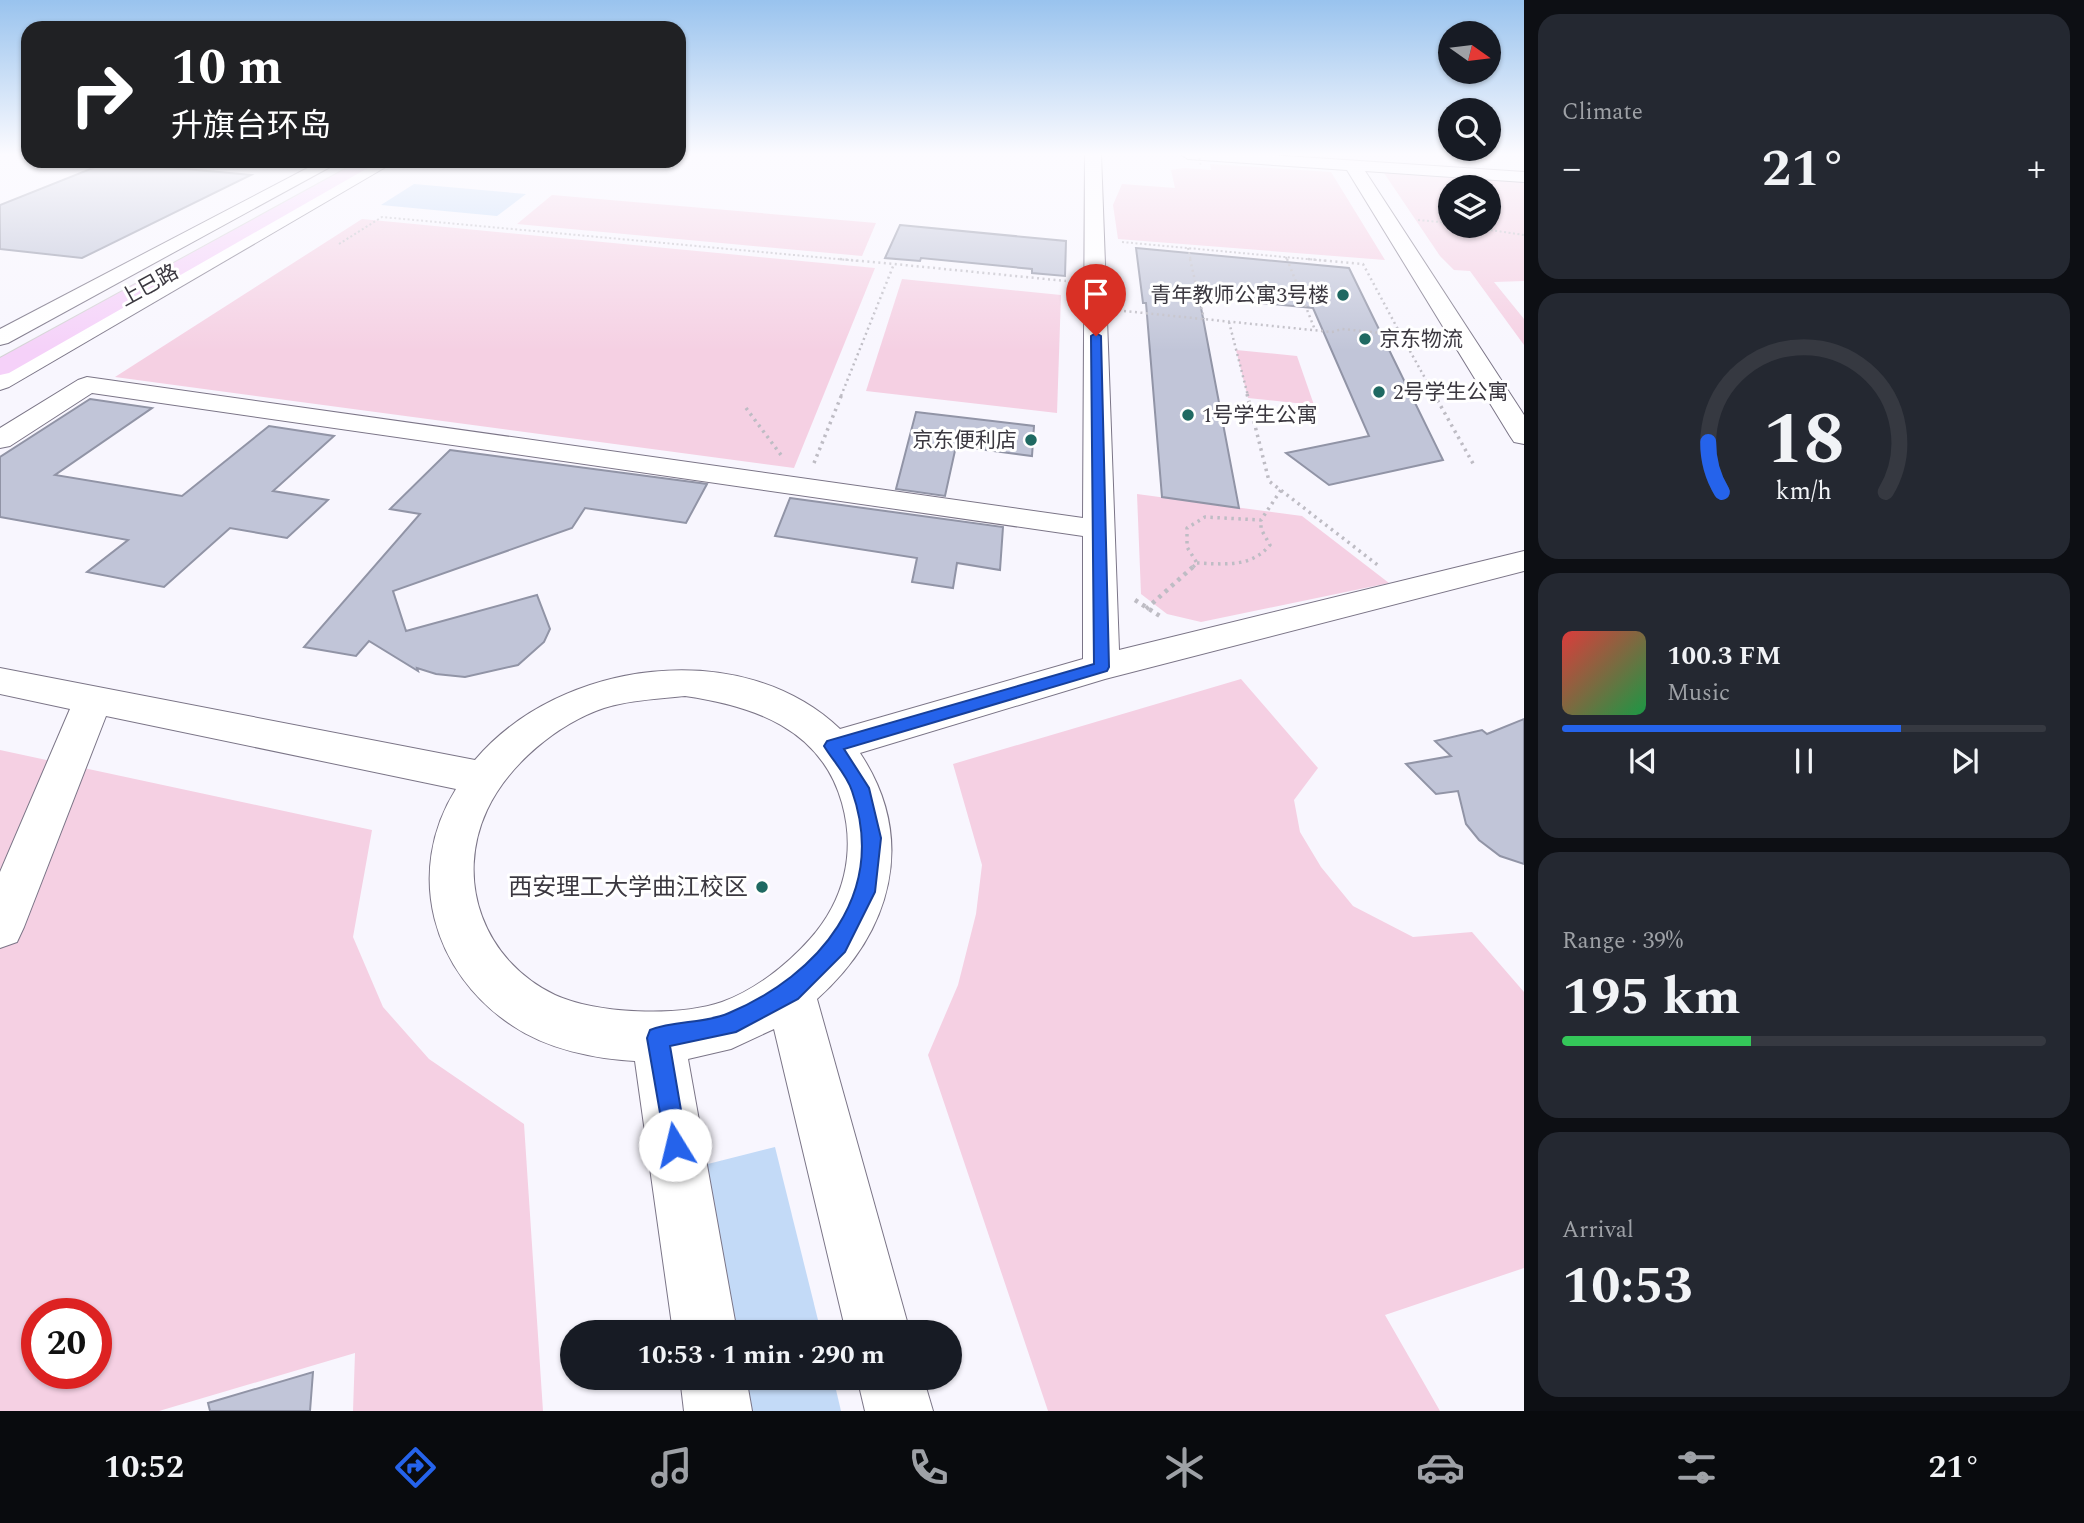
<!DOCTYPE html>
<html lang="en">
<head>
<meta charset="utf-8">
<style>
	:root { --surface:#171b24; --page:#242831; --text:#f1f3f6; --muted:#9ea1a6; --line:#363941; --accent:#2563eb }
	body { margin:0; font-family:Spectral,"Noto Sans SC",serif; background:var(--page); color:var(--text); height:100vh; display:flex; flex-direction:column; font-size:26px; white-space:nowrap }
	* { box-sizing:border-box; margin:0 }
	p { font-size:23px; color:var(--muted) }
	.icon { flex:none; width:38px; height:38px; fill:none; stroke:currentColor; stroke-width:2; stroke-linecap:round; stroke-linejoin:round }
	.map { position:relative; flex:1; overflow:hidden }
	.side { display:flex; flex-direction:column; gap:14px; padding:14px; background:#0d0f14; width:560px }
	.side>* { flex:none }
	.hud { position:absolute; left:21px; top:21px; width:665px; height:147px; border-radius:21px; box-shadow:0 2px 5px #0004; background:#202124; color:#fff; overflow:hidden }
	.needle { width:46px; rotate:104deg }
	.fabs { position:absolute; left:1438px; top:21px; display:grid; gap:14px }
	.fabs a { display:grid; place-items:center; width:63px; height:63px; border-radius:50%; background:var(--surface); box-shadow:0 2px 5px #0004; font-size:35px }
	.speed { position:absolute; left:21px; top:1298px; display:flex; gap:14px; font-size:35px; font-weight:700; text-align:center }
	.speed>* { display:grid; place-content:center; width:91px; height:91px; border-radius:50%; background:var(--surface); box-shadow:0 2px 5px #0004; line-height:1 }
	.speed .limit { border:10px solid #d22; background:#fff; color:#111 }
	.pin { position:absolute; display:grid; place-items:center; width:60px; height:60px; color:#fff; margin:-72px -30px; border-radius:50% 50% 50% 0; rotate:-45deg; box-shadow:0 0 7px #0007 }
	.pin .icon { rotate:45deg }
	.me { position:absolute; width:77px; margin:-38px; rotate:351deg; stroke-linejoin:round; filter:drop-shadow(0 0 5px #0008) }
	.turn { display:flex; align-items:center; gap:24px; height:147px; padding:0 35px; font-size:32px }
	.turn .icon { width:91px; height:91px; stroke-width:2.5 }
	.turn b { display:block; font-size:49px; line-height:60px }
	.big { font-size:52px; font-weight:700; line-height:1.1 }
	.side .widget { flex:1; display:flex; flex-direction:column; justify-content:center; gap:10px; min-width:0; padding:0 24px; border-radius:21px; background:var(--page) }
	.side .dial { align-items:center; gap:0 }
	.dial svg { height:182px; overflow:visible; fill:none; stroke:var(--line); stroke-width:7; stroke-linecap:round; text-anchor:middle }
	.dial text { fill:var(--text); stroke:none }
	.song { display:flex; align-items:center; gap:21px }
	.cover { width:84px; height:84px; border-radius:10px; background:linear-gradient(135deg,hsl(0 70% 55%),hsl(140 70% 35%)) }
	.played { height:7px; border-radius:4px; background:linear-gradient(90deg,var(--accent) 70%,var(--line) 70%) }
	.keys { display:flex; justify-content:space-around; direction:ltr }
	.heat { display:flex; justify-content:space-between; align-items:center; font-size:38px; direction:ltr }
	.charge { height:10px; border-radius:5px; background:linear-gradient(90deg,#34c759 39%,var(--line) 0) }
	.trip { position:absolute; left:560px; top:1320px; width:402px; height:70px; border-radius:35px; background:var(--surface); box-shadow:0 2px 5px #0004; font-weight:700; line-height:70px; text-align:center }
	.dock { display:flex; height:112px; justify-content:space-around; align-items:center; background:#090b0e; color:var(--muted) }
	.dock .icon { width:49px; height:49px }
	.dock .active { color:var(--accent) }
	.dock b { font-size:32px; color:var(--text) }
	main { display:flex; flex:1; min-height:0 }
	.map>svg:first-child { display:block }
</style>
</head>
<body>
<main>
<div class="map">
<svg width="1524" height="1411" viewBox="0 0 1524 1411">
	<rect width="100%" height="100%" fill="#f8f6fe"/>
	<g fill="#f5d0e3" fill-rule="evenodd">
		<path d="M1210 164 1331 172 1385 260 1118 239 1113 205 1122 184 1175 188 1171 170 1184 168 1211 170Z"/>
		<path d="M1384 173 1524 182V281L1494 282 1524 319V345L1470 271 1454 270 1440 256ZM1451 187H1489V226H1451Z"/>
		<path d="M552 195 876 223 862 256 517 224Z"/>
		<path d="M362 219 875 268 794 468 115 377Z"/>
		<path d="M902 279 1061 295 1057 413 866 391Z"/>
		<path d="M1236 350 1297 356 1314 405 1248 398Z"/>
		<path d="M1137 494 1302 516 1389 583 1201 622 1167 614 1141 594Z"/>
		<path d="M1241 679 1318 768 1294 800 1300 832 1321 867 1353 906 1413 937 1472 932 1524 992V1268L1385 1315 1440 1411H1048L928 1055 958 985 976 914 982 865 953 764Z"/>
		<path d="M0 750 372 830 353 937 383 1007 429 1059 524 1124 543 1411H353L355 1353 159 1411H0ZM37 1314H96V1374H37Z"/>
	</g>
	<g fill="#c3daf7">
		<path d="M414 184 526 194 497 216 381 205Z"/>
		<path d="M775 1147 821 1332H723L692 1168Z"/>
		<path d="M732 1377H833L841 1411H738Z"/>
	</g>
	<g fill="#c1c5d8" stroke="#9194a6" stroke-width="2">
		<path d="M108 162 251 175 82 258 0 249V205Z"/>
		<path d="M900 225 1066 241 1065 276 1032 273V269L921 258 920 261 885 258Z"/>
		<path d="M1136 248 1349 268 1443 460 1329 485 1286 453 1369 436 1313 308 1199 297 1239 508 1162 497 1146 303H1143Z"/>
		<path d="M90 399 152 408 55 475 182 496 269 426 334 436 273 491 328 500 287 538 230 528 164 587 87 572 128 540 0 517V457Z"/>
		<path d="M916 412 1034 426 1032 456 956 446 945 496 896 489Z"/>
		<path d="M450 450 700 483 707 484 686 523 585 508 572 528 393 591 406 631 537 595 550 629 544 642 518 665 465 677 436 674 417 668 418 671 369 641 356 656 304 647 420 514 390 509Z"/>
		<path d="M790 498 1003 527 1000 570 957 563 953 588 912 582 917 558 775 536Z"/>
		<path d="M1524 719V864L1500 856 1479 840 1466 824 1458 791 1436 794 1406 764 1451 756 1435 741 1482 730 1487 734Z"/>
		<path d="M313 1372 310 1411H210L208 1403Z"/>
	</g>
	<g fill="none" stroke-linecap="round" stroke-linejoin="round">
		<defs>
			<g id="minor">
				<path d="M1085 154H1101L1119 650 1524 551V571L1105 679 860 753C918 840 891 933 817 999L910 1332H846L774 1029 731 1049 688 1059 737 1332H673L635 1061C595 1059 547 1049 513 1026 432 973 404 872 456 789L106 716 24 927 17 942 0 948V872L70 709 0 694V668L475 760C559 660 742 635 840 729L1083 659V536L92 393 10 446 0 448V428L78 380 87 377 1083 518ZM685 696C753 706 821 728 842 803 856 853 844 901 810 939 787 965 755 990 722 1002 678 1017 597 1014 555 995 484 961 454 881 487 810 508 765 557 724 604 708 630 700 658 699 685 696Z"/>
				<path d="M1180 154H1256L1524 172V182L1365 171 1524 415V444L1514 442 1510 436 1347 170 1188 159Z"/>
				<path d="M321 161H341L8 343 0 345V329Z"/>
				<path d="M376 161H396L9 387 0 390V372Z"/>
				<path d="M680 1377H746L752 1411H684Z"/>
				<path d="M857 1377H923L933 1411H865Z"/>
			</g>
			<path id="major" d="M360 161H380L9 373 0 375V358Z"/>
		</defs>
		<use href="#minor" stroke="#7b7587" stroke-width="2"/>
		<use href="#major" stroke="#d4d3d5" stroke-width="2"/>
		<g stroke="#bebcc4" stroke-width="2" stroke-dasharray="2 2.5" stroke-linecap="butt">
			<path d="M1418 220 1451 223"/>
			<path d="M1464 226 1524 235"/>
			<path d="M1122 242 1328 261"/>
			<path d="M339 244 382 217 859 261"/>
			<path d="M1188 248 1191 261"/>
			<path d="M1286 257 1287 261"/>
		</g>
		<g stroke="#bebcc4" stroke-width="2.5" stroke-dasharray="2 3.5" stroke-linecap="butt">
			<path d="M840 259 894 264"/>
			<path d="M1190 259 1204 319"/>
			<path d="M1287 259 1315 330"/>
			<path d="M1308 259 1363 264 1401 335"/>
			<path d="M1124 311 1332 332 1342 329 1401 335 1435 396"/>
			<path d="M1229 322 1248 396"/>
			<path d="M841 396 894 264 1066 281"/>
		</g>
		<g stroke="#bebcc4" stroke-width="3.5" stroke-dasharray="2.5 4.5" stroke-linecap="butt">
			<path d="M1247 394 1269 481 1379 566"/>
			<path d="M1434 394 1475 467"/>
			<path d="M746 408 781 455"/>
			<path d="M814 463 842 394"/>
			<path d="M1197 563C1224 564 1251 568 1270 545L1261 529V520"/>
			<path d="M1193 567 1197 563 1187 547V528L1205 517 1261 520 1281 490"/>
		</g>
		<g stroke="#bebcc4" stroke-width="4.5" stroke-dasharray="3.5 5" stroke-linecap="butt">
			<path d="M1135 600 1163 618"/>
			<path d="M1146 609 1195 565"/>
		</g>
		<use href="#minor" fill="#fff" fill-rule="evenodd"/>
		<use href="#major" fill="#f5d1f9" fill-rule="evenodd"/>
		<path stroke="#bebcc4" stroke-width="2" stroke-dasharray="2 2.5" stroke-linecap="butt" d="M1198 154 1201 166"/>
	</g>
	<linearGradient id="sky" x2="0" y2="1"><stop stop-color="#99c3ee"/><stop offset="0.44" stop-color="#fcfbff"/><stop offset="1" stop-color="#fcfbff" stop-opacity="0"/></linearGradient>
	<rect width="1524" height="351" fill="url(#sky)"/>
	<path fill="#2563eb" stroke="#184099" stroke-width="2" d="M1096 333 1101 336 1109 667 1107 671 844 749 869 788 881 838 875 892 845 952 798 999 736 1032 670 1046 687 1145 683 1153 675 1156 667 1153 647 1038 650 1030C675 1020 704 1024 729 1013 819 975 888 894 852 791 847 775 833 761 824 746L827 741 1094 664 1091 336Z"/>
	<g fill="#1f6962" stroke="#fff" stroke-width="2.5">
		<circle cx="1343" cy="295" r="7"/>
		<circle cx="1365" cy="339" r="7"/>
		<circle cx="1379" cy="392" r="7"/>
		<circle cx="1188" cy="415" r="7"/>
		<circle cx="1031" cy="440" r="7"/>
		<circle cx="762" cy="887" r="7"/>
	</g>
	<g text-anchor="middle" stroke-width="6" stroke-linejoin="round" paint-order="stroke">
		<g font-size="21" fill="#3b3840" stroke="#fff">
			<text transform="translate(149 285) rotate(-29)" y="7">上巳路</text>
		</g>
		<g font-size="21" fill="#3b3840" stroke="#fff" text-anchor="start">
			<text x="1329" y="302" text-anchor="end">青年教师公寓3号楼</text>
			<text x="1379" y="346">京东物流</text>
			<text x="1393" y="399">2号学生公寓</text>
			<text x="1202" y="422">1号学生公寓</text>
			<text x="1017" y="447" text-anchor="end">京东便利店</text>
		</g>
		<g font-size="24" fill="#3b3840" stroke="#fff" text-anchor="end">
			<text x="748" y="895">西安理工大学曲江校区</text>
		</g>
	</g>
</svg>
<div class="fabs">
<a><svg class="needle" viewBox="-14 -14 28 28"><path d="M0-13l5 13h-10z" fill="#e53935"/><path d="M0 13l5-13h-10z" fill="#9ea1a6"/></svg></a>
<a><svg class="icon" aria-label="search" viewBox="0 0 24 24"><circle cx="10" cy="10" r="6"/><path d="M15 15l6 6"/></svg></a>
<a><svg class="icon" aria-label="layers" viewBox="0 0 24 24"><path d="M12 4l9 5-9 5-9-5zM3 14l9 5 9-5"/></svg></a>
</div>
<div class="speed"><div class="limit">20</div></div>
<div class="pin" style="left:1096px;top:336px;background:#d93025"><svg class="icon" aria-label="arrive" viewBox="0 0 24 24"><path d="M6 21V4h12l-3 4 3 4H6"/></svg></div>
<svg class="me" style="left:675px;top:1145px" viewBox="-20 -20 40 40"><circle r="19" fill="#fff"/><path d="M0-13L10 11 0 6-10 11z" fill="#2563eb"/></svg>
<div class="trip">10:53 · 1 min · 290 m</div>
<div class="hud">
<div class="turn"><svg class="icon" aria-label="right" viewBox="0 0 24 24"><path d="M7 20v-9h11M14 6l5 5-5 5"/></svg><div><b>10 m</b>升旗台环岛</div></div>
</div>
</div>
<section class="side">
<div class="widget"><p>Climate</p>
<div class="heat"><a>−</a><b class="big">21°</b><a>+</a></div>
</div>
<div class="widget dial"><svg viewBox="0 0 100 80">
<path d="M14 69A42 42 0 1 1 86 69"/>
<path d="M14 69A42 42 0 0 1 8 47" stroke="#2563eb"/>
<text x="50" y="56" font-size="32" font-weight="700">18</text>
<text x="50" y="72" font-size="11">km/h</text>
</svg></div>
<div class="widget">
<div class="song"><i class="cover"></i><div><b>100.3 FM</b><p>Music</p></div></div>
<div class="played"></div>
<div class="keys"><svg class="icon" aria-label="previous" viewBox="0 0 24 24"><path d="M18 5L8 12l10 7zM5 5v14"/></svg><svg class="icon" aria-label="pause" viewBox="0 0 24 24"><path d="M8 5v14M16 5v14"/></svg><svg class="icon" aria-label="next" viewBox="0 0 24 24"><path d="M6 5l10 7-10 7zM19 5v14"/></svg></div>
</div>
<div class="widget"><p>Range · 39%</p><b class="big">195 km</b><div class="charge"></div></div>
<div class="widget"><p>Arrival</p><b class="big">10:53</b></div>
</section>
</main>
<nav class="dock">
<b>10:52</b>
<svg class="icon active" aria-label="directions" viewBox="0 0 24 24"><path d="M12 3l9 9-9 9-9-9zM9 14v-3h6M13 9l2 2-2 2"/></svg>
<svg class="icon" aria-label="music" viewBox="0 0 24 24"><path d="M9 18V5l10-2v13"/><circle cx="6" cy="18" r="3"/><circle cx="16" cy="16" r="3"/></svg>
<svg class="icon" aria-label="phone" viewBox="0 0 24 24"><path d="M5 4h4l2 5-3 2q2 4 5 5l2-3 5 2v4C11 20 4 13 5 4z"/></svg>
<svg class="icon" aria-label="climate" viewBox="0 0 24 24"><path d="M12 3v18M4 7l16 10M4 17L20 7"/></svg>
<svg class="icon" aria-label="car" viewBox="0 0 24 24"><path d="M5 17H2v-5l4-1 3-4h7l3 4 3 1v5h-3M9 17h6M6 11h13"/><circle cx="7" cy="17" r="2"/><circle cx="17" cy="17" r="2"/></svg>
<svg class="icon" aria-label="filters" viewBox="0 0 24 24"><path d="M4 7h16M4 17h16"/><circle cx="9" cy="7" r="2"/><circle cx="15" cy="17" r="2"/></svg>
<b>21°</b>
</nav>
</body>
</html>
